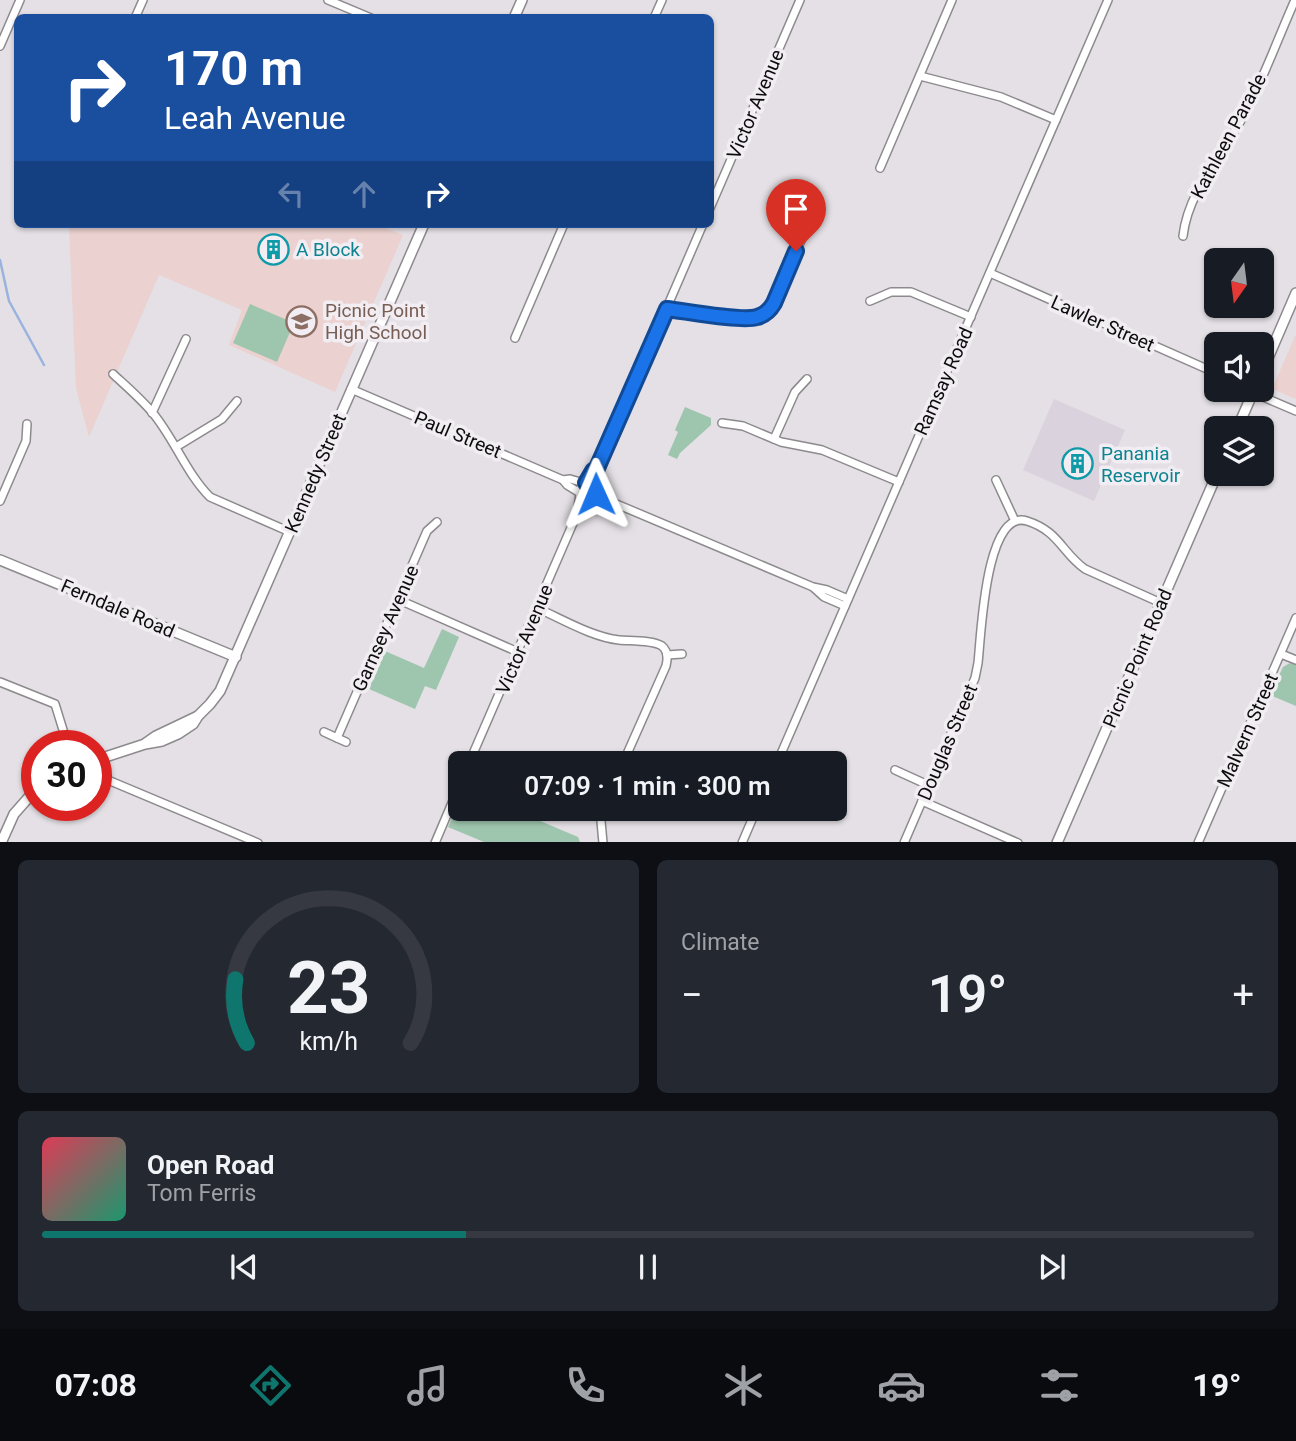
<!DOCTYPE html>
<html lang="en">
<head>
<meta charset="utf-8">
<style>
	:root { --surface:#171b24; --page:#242831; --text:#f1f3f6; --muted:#9ea1a6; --line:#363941; --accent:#0f766e }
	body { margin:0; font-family:Roboto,sans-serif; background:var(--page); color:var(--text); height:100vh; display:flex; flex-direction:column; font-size:26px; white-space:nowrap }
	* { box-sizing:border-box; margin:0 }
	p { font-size:23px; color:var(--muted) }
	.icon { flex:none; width:38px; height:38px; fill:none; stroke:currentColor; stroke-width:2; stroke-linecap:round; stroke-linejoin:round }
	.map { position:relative; height:842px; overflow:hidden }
	.side { display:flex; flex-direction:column; gap:18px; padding:18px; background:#0d0f14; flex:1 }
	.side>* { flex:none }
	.top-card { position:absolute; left:14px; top:14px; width:700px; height:214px; border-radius:10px; box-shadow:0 2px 5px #0004; background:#1a4fa0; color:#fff; overflow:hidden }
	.needle { width:46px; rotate:194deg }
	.controls { position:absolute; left:1204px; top:248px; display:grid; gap:14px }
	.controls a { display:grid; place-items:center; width:70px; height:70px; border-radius:10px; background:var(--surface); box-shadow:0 2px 5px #0004; font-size:35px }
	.speed { position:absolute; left:21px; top:730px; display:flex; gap:14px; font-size:35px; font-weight:700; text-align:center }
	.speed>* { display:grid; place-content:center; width:91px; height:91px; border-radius:50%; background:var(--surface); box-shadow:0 2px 5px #0004; line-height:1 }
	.speed .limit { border:10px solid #d22; background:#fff; color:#111 }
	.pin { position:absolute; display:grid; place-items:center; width:60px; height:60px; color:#fff; margin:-72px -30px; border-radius:50% 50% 50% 0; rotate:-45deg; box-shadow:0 0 7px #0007 }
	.pin .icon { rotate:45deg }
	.me { position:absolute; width:77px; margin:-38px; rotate:359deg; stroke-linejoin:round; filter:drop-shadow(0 0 5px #0008) }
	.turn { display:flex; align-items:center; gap:24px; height:147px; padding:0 35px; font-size:32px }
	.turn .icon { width:91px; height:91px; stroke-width:2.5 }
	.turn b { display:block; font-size:49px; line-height:60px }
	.lanes { display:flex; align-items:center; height:66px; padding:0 35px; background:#0003; justify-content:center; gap:35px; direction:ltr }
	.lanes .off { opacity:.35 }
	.big { font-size:52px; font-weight:600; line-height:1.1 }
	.side .card { flex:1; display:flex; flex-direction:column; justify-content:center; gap:10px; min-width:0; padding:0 24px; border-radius:10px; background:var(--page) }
	.side .dial { align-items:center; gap:0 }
	.dial svg { height:182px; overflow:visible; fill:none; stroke:var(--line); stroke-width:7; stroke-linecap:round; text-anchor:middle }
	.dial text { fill:var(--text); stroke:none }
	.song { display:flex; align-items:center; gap:21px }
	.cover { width:84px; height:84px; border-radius:10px; background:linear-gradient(135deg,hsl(350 70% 55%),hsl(160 70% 35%)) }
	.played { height:7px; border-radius:4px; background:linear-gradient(90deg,var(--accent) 35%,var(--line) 35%) }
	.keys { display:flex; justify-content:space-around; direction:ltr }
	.heat { display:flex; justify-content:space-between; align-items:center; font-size:38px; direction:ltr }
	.side .tiles { flex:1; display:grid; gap:18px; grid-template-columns:1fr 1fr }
	.card:last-child { grid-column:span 2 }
	.trip { position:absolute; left:448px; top:751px; width:399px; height:70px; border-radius:10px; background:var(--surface); box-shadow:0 2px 5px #0004; font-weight:600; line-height:70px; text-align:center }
	.dock { display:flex; height:112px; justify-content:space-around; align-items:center; background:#090b0e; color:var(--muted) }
	.dock .icon { width:49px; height:49px }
	.dock .selected { color:var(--accent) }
	.dock b { font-size:32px; color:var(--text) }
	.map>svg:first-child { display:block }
</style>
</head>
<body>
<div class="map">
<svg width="1296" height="843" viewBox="0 0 1296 843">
	<rect width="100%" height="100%" fill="#e4e0e5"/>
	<path fill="#dad2dd" d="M1054 399 1125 430 1094 501 1023 470Z"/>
	<g fill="#ebd1cf">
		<path d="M67 224H376L403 235 335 392 229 345 242 310 159 275 89 437 76 388 69 226Z"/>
		<path d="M1296 334V399L1272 389Z"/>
	</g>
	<g fill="#9ec5ad">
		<path d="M250 304 294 323 277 362 233 343Z"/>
		<path d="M685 407 711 418V425L680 453 677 459 668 455 678 432 675 430Z"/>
		<path d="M442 629 459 637 436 690 425 686 415 709 369 689 385 651 424 668Z"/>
		<path d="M1290 663 1296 665V706L1270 695 1283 667Z"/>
		<path d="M460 799V808L512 809 578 837 580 842H484L448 827Z"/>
	</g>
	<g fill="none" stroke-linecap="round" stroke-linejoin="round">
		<path stroke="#9ab3de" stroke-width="2.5" d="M0 260 9 301 44 365"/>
		<defs>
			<g id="minor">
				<path d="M328 0 371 18"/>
				<path d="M135 18 143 0"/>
				<path d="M654 18 662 0"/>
				<path d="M0 46 20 0"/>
				<path d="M920 76 1001 97 1056 120"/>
				<path d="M880 168 952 0"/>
				<path d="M710 208 800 0"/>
				<path d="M1183 236C1188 191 1223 154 1244 115 1264 78 1278 38 1295 0"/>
				<path d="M990 273 1216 373"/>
				<path d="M870 301 891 292H911L971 317"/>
				<path d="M667 309 750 318 764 314 774 303 806 229"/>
				<path d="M515 338 564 224"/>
				<path d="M113 374C126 386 140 398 152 412 174 438 186 473 210 497L290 532"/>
				<path d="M351 389 563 480 570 479 584 483"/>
				<path d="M1253 390 1261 396 1296 411"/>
				<path d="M152 413 186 339"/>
				<path d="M722 423 743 426 781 442 822 450 899 482"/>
				<path d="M774 439 795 392 807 379"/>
				<path d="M176 447 222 419 237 401"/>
				<path d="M563 480 567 485 580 493"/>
				<path d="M996 480 1015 521"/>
				<circle cx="588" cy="491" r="8"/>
				<path d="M586 483 593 471 597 469 703 224"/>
				<path d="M596 489 611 498 614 503"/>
				<path d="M590 499 614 503 813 587 827 590 848 599"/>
				<path d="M0 501 26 441 27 424"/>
				<path d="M814 588 824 597 845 606"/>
				<path d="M397 599 518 652"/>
				<path d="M537 608C562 619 592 637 619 640 630 641 653 640 662 646 668 651 668 658 666 666L623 763"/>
				<path d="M1281 654 1296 660"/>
				<path d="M667 655 682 654"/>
				<path d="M0 682 55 704 68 746"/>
				<path d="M324 732 346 742"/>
				<path d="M337 738 427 531 437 522"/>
				<path d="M469 763 577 514 580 494"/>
				<path d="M777 763 1108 0"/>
				<path d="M895 770 928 785"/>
				<path d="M96 775 258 843"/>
				<path d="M922 801 1018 843"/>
				<path d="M435 843 460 784"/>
				<path d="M603 843 601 821 604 808"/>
				<path d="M742 843 757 808"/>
				<path d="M904 843 975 678 978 663C981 638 985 508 1027 521 1059 531 1062 553 1085 569L1161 603"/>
				<path d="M1198 843 1296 618"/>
			</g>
			<g id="tertiary">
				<path d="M514 18 522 0"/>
				<path d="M1262 372 1296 293"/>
				<path d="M1237 429 1254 390"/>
				<path d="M0 560 236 657"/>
				<path d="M146 743 156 736 198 716"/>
				<path d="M96 760 145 744 162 741 178 734 193 724 198 716 210 704 220 691 424 224"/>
				<path d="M1 843 14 814 37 788"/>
				<path d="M1057 843 1217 474"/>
			</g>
		</defs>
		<use href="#minor" stroke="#8d8a8e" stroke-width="10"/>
		<use href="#tertiary" stroke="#8d8a8e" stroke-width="12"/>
		<use href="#minor" stroke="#fff" stroke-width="7"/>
		<use href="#tertiary" stroke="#fff" stroke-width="9"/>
	</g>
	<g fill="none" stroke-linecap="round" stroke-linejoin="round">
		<defs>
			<path id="route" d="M596 494 595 486 591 483H586L593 471 597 468 667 309C685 311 742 322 757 317 765 315 770 310 774 303L796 251"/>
		</defs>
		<use href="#route" stroke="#114b97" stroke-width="18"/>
		<use href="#route" stroke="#1a73e8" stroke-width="12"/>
	</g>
	<defs>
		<symbol id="building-ring" viewBox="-11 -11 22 22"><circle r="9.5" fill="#f1edf2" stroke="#0f9aa8" stroke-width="1.5"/><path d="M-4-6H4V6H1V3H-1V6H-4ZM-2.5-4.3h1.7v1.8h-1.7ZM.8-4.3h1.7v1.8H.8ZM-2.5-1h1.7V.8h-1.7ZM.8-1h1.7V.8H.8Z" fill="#0f9aa8"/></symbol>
		<symbol id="school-ring" viewBox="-11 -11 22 22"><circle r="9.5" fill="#f1edf2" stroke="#8d6e63" stroke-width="1.5"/><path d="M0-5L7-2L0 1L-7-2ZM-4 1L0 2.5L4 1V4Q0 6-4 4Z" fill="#8d6e63"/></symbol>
	</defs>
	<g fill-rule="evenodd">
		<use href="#building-ring" x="256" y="232" width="35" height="35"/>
		<use href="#school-ring" x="284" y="304" width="35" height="35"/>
		<use href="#building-ring" x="1060" y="446" width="35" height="35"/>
	</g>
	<g text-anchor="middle" stroke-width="7" stroke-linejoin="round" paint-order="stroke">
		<g font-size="19" fill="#0d0c0d" stroke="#f1edf2">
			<text transform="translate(755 104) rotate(-67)" y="7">Victor Avenue</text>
			<text transform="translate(1228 136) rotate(-62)" y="7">Kathleen Parade</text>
			<text transform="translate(1103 323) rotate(24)" y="7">Lawler Street</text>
			<text transform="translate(943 381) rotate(-66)" y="7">Ramsay Road</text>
			<text transform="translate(458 434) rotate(23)" y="7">Paul Street</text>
			<text transform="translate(315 473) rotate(-67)" y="7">Kennedy Street</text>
			<text transform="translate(118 608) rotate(23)" y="7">Ferndale Road</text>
			<text transform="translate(385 628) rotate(-66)" y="7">Garnsey Avenue</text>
			<text transform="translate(524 639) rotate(-67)" y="7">Victor Avenue</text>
			<text transform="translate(1137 658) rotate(-67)" y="7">Picnic Point Road</text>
			<text transform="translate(1247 730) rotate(-66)" y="7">Malvern Street</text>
			<text transform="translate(947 742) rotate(-67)" y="7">Douglas Street</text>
		</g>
		<g font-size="19" fill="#0d838f" stroke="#f1edf2" text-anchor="start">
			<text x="296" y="256">A Block</text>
			<text x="1101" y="460">Panania<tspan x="1101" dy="22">Reservoir</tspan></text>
		</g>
		<g font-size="19" fill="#785e54" stroke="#f1edf2" text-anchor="start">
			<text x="325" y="317">Picnic Point<tspan x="325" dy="22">High School</tspan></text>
		</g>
	</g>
</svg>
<div class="controls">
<a><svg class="needle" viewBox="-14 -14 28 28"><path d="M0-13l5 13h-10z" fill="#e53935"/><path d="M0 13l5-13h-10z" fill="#9ea1a6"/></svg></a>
<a><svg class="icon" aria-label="sound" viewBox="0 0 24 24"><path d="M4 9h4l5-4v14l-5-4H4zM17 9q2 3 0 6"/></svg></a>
<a><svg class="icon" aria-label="layers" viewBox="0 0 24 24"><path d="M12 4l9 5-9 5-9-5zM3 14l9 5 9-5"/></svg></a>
</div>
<div class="speed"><div class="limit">30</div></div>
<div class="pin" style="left:796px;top:251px;background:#d93025"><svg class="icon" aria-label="arrive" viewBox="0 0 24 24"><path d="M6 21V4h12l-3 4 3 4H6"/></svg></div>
<svg class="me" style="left:596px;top:494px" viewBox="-20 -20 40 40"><path d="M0-17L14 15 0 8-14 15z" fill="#1a73e8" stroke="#fff" stroke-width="4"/></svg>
<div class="trip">07:09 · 1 min · 300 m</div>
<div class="top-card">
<div class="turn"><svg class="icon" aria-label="right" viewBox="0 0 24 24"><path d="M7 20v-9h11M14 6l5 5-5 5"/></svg><div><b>170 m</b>Leah Avenue</div></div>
<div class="lanes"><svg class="icon off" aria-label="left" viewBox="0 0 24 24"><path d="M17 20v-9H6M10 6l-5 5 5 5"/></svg><svg class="icon off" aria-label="ahead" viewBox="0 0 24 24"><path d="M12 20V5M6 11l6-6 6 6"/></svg><svg class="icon" aria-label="right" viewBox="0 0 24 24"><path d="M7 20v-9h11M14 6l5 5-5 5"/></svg></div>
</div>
</div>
<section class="side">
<div class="tiles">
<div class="card dial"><svg viewBox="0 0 100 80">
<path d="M14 69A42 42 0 1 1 86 69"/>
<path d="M14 69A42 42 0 0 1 9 41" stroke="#0f766e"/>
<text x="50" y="56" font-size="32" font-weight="700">23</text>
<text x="50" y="72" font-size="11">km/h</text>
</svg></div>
<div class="card"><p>Climate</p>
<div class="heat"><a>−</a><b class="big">19°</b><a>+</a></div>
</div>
<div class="card">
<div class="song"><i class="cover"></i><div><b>Open Road</b><p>Tom Ferris</p></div></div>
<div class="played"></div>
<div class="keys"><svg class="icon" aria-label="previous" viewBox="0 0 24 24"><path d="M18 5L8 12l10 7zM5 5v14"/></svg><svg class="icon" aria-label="pause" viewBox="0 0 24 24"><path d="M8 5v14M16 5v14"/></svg><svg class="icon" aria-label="next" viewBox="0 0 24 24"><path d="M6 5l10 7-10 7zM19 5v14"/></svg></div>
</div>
</div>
</section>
<nav class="dock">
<b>07:08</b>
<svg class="icon selected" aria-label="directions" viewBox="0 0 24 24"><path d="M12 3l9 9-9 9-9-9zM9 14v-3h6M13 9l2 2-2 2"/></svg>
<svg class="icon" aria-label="music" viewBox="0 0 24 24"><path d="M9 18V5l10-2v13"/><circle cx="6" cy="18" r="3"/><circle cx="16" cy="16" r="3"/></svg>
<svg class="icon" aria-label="phone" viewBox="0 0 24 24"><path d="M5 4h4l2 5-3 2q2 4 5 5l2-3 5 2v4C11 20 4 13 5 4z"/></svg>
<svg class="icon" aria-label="climate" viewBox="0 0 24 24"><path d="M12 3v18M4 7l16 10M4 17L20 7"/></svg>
<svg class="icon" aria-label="car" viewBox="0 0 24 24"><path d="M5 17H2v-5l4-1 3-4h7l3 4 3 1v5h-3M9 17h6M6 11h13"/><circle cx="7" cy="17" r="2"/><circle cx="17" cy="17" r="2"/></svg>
<svg class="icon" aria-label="filters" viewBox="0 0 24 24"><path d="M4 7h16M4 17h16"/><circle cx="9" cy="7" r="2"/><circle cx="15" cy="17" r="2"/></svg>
<b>19°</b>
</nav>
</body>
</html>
